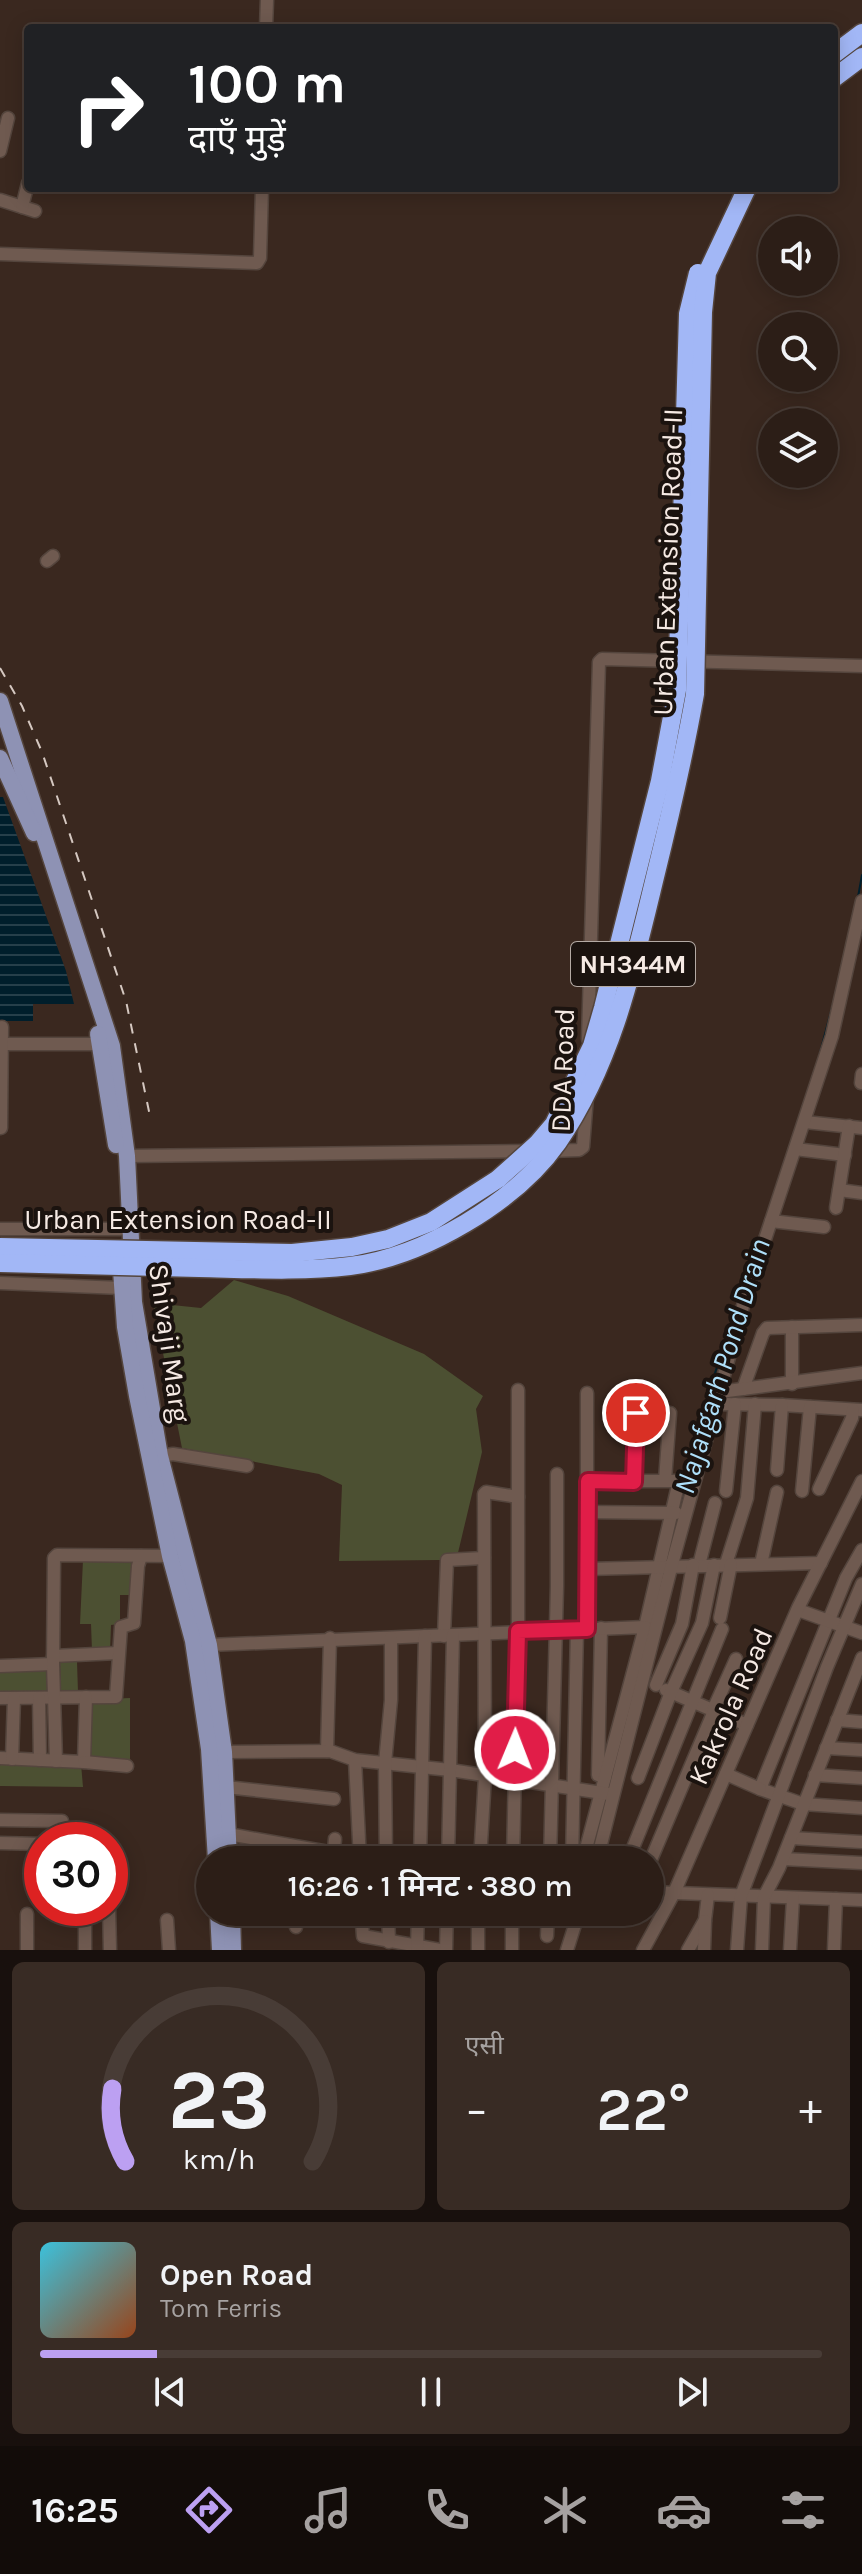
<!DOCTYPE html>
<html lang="hi">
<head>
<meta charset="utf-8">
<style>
	:root { --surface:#2c1e17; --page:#382b24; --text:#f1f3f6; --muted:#a6a2a1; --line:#483c36; --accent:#bca0f2 }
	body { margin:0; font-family:Karla,"Noto Sans Devanagari",sans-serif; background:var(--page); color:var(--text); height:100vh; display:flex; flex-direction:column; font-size:30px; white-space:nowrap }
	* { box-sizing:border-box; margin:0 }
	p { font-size:26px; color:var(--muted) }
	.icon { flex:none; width:44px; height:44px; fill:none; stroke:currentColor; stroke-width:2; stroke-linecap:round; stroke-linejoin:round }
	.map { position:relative; height:1950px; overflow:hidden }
	.drawer { display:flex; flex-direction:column; gap:12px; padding:12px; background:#18100d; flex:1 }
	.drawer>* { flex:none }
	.hud { position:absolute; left:24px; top:24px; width:814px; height:168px; border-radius:8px; box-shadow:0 4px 20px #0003,0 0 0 2px var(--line); background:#202124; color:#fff; overflow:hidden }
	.buttons { position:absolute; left:758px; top:216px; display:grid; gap:16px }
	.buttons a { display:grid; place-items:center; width:80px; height:80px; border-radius:50%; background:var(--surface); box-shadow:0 4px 20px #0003,0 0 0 2px var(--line); font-size:40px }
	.speed { position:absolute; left:24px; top:1822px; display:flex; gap:16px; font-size:40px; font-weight:700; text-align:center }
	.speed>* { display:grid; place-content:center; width:104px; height:104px; border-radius:50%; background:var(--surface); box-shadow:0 4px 20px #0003,0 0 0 2px var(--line); line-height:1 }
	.speed .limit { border:12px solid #d22; background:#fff; color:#111 }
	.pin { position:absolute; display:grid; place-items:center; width:68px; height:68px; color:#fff; margin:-34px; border:4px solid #fff; border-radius:50%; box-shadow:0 2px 8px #0007 }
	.me { position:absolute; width:88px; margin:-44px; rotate:1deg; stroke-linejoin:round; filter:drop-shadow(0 0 6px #0008) }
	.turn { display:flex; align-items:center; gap:28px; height:168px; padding:0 32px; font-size:36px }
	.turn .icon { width:104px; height:104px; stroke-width:2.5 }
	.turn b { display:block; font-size:56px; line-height:68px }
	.big { font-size:60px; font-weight:600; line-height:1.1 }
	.drawer .tile { flex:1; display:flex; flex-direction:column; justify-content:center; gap:12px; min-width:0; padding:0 28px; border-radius:12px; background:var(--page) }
	.drawer .dial { align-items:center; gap:0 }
	.dial svg { height:208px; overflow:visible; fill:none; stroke:var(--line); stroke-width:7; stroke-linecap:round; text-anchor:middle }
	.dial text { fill:var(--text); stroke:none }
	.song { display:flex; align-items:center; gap:24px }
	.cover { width:96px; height:96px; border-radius:12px; background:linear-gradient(135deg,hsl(190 70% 55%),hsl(20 70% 35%)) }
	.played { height:8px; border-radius:4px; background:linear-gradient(90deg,var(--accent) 15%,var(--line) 15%) }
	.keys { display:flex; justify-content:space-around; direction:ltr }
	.heat { display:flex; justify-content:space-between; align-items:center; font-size:44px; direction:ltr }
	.drawer .tiles { flex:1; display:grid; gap:12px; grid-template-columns:1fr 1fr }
	.tile:last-child { grid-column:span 2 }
	.trip { position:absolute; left:196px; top:1846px; width:468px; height:80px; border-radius:40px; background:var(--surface); box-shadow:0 4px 20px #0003,0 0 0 2px var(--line); font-weight:600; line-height:80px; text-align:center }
	.menu { display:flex; height:128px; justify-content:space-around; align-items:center; background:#120c09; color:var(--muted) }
	.menu .icon { width:56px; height:56px }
	.menu .active { color:var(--accent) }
	.menu b { font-size:36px; color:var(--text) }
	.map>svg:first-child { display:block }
</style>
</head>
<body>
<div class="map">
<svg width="862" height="1950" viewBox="0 0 862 1950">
	<defs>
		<pattern id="water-rules" width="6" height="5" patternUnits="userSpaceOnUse" patternTransform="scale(2)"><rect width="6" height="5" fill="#001e2b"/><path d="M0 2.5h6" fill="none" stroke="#263f4a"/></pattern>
	</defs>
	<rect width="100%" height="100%" fill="#3a281f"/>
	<g fill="#4c5032">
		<path d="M234 1280 288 1296 424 1354 483 1396 476 1409 482 1452 457 1557 440 1560 339 1561 342 1485 319 1474 182 1448 153 1303 201 1308Z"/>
		<path d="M83 1560 132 1562 131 1595H120V1624L111 1625 110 1652 92 1651 91 1624H80Z"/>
		<path d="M60 1662H77L78 1692 61 1693Z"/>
		<path d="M49 1668V1696H0V1670Z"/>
		<path d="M130 1698V1766L84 1765 85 1700Z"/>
		<path d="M0 1761 81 1764 83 1787 0 1786Z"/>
	</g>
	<path fill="url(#water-rules)" d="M0 797H3L66 971 74 1004H33V1021H0Z"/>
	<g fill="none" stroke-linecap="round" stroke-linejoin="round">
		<g stroke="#001e2b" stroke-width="2">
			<path d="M858 897 862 875"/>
			<path d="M817 1064 833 1004"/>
			<path d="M679 1511 713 1379 735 1313"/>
			<path d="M671 1542 677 1517"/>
		</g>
		<defs>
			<g id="minor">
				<path d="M266 28 267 0"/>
				<path d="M0 151 8 118"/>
				<path d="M0 200 35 211"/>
				<path d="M22 207 28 183"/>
				<path d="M0 254 257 263 260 258 262 188"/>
				<path d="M47 561 53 556"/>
				<path d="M588 1039 599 662 602 659 862 666"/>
				<path d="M0 1044H101"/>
				<path d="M861 1083 862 1074"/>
				<path d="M805 1122 862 1128"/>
				<path d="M1 1128 2 1027"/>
				<path d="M795 1149 845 1155"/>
				<path d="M549 1151 579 1150 583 1147 587 1097"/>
				<path d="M127 1156 531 1151"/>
				<path d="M839 1190 862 1193"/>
				<path d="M836 1208 849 1126"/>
				<path d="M771 1221 824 1227"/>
				<path d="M0 1229H120"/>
				<path d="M0 1283 121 1288"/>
				<path d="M792 1327V1384"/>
				<path d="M743 1389 763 1333 767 1328 862 1325"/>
				<path d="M720 1392 862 1373"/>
				<path d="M716 1404 782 1405 862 1410"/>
				<path d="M160 1456 173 1454 247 1466"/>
				<path d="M777 1470 782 1405"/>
				<path d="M665 1480 670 1413"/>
				<path d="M588 1481H679L645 1627"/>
				<path d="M634 1482 636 1413"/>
				<path d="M819 1489 852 1418 853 1410"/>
				<path d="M726 1491 735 1404"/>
				<path d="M802 1491 810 1407"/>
				<path d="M587 1512 676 1513"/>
				<path d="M862 1550 846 1578 760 1789 803 1804 862 1808"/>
				<path d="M726 1564 747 1498 755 1404"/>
				<path d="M761 1564 777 1492"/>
				<path d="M699 1565 715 1503"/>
				<path d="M587 1569 821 1563"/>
				<path d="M798 1610 862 1633"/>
				<path d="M720 1618 731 1564"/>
				<path d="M601 1628 598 1775 605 1777"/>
				<path d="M587 1629V1393"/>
				<path d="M444 1636 447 1560 484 1558"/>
				<path d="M209 1645 645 1627 583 1860"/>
				<path d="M53 1656 118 1653"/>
				<path d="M0 1666 53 1664"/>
				<path d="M656 1685 682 1624 693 1565"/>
				<path d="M666 1690 747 1725"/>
				<path d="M0 1698 116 1697 121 1627 134 1623 138 1566 141 1556"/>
				<path d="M39 1698 40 1760"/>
				<path d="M713 1710 736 1659"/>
				<path d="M837 1720 862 1722"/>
				<path d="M826 1748 862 1750"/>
				<path d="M327 1751 330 1638"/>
				<path d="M224 1752 330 1751 355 1760 450 1770 609 1794"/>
				<path d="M0 1758 84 1762 86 1697"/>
				<path d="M12 1759 14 1698"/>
				<path d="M355 1760 360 1860"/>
				<path d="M56 1761 53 1664 54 1558 57 1555 175 1556"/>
				<path d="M84 1762 127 1766"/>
				<path d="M726 1774 760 1789"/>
				<path d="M815 1775 862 1778"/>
				<path d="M638 1778 671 1692 702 1623 714 1565"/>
				<path d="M226 1787 334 1799"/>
				<path d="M0 1820 62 1821"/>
				<path d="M228 1834 334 1853"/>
				<path d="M791 1838 862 1842"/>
				<path d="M0 1843 42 1844"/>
				<path d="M783 1859 862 1863"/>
				<path d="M333 1860 335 1839"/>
				<path d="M386 1860 385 1763 391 1700V1638"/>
				<path d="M420 1860 425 1636"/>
				<path d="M448 1860 453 1635"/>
				<path d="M480 1860 485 1776 484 1494 486 1492 518 1497"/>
				<path d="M513 1860 518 1631V1390"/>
				<path d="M550 1860 557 1586V1474"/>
				<path d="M572 1860 577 1629"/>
				<path d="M597 1860 671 1568 743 1306 832 1036 862 901"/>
				<path d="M628 1860 722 1629"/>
				<path d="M650 1862 714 1711"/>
				<path d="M650 1892 862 1900"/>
				<path d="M109 1908 110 1950"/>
				<path d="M361 1912 363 1936 440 1950"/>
				<path d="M388 1912 389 1942"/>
				<path d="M167 1920 169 1950"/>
				<path d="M296 1927 298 1912"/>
				<path d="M547 1936 548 1912"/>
				<path d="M417 1947 418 1912"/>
				<path d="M27 1950V1914"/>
				<path d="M85 1950V1908"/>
				<path d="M446 1950 447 1912"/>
				<path d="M478 1950V1912"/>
				<path d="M512 1950V1912"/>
				<path d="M567 1950 579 1912"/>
				<path d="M643 1950 674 1893 798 1608 862 1481"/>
				<path d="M688 1950 705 1920 708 1895"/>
				<path d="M704 1950 705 1921"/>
				<path d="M737 1950 741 1896 827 1667 862 1584"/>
				<path d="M762 1950 764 1897 779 1868 862 1658"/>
				<path d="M790 1950 793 1898"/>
				<path d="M834 1950 836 1899"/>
			</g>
			<g id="major">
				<path d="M0 701 112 1046 127 1156 134 1302 160 1456 209 1645 224 1752 229 1860"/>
				<path d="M0 758 34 833"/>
				<path d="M98 1034 116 1145"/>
				<path d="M120 1256 125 1327 137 1396 170 1556 193 1641 209 1749 216 1860"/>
				<path d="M218 1912 220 1950"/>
				<path d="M232 1912 233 1950"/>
			</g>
			<g id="highway">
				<path d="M834 54 862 33"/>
				<path d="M834 78 862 57"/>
			</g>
		</defs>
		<use href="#minor" stroke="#54453d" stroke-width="15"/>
		<use href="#major" stroke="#54453d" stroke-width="19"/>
		<use href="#highway" stroke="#54453d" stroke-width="21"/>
		<use href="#minor" stroke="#6f5a50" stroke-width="12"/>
		<use href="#major" stroke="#8e92b4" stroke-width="16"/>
		<use href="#highway" stroke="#a2b7f6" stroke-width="18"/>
		<path stroke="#d5c8c1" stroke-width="2" stroke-dasharray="10 10" stroke-linecap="butt" d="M0 668 22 706 42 752 126 1001 151 1121"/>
		<defs>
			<g id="highway-bridge">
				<path d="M0 1247 292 1253 352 1247 388 1239 431 1222 498 1179 537 1144 554 1124 592 1046 603 1008 660 781 677 690 688 314 698 273"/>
				<path d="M0 1263C66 1265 133 1266 199 1268 249 1269 300 1272 350 1266 423 1257 516 1202 558 1142 612 1064 633 968 655 877 670 816 684 756 695 694L703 312 707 273 747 188"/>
			</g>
		</defs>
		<use href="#highway-bridge" stroke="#54453d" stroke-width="21" stroke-linecap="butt"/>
		<use href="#highway-bridge" stroke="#a2b7f6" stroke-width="18"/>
	</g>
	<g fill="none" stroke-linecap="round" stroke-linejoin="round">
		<defs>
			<path id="route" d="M515 1750 518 1631 587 1629 588 1481 634 1482 636 1413"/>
		</defs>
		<use href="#route" stroke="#92132f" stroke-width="20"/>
		<use href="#route" stroke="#e11d48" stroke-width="14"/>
	</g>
	<g text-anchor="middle" stroke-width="8" stroke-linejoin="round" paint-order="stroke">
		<rect fill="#1b130f" stroke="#b4aaa4" stroke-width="2" x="571" y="942" width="124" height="44" rx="6"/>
		<g font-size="26" font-weight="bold" fill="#f6eae4">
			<text x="633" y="973">NH344M</text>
		</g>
		<g font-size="28" fill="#f6eae4" stroke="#1b130f">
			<text transform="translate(667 562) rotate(-88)" y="10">Urban Extension Road-II</text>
			<text transform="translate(562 1070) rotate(-88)" y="10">DDA Road</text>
			<text x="178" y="1229">Urban Extension Road-II</text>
			<text transform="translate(170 1343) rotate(82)" y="10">Shivaji Marg</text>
			<text transform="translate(730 1706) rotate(-66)" y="10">Kakrola Road</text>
		</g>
		<g font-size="30" font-style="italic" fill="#aedff9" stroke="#1b130f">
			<text transform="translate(722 1366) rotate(-73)" y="10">Najafgarh Pond Drain</text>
		</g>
	</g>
</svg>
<div class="buttons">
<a><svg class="icon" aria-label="sound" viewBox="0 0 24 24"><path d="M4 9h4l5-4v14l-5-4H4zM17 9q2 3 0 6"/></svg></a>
<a><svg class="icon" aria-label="search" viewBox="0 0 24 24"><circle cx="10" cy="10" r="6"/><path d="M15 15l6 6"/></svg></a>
<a><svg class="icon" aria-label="layers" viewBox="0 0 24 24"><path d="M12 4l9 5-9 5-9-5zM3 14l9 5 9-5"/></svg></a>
</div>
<div class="speed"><div class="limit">30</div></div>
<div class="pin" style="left:636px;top:1413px;background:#d93025"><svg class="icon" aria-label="arrive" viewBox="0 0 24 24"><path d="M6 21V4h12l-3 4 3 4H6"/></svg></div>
<svg class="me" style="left:515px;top:1750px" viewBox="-20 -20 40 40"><circle r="17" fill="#e11d48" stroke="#fff" stroke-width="3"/><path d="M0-11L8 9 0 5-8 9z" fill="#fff"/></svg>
<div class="trip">16:26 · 1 मिनट · 380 m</div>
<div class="hud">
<div class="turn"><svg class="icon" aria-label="right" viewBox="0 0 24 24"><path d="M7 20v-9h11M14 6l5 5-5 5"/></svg><div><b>100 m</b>दाएँ मुड़ें</div></div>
</div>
</div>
<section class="drawer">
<div class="tiles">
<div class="tile dial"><svg viewBox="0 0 100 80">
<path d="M14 69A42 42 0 1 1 86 69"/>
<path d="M14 69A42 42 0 0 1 9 41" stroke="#bca0f2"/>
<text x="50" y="56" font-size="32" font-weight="700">23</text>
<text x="50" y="72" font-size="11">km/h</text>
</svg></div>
<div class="tile"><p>एसी</p>
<div class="heat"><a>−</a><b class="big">22°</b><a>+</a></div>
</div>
<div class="tile">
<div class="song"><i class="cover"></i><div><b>Open Road</b><p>Tom Ferris</p></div></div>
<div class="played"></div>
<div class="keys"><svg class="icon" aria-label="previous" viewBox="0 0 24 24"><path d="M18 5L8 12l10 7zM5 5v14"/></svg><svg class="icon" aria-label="pause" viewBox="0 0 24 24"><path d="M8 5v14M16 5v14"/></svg><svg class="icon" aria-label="next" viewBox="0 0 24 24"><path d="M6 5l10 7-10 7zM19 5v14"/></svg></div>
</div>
</div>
</section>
<nav class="menu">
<b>16:25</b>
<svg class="icon active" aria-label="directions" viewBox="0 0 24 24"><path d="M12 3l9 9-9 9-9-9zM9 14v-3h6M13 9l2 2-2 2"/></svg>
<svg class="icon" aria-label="music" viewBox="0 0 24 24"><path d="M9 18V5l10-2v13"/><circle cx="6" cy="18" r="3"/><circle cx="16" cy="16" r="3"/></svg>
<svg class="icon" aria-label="phone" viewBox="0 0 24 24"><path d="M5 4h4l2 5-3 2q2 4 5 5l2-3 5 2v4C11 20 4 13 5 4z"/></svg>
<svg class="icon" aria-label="climate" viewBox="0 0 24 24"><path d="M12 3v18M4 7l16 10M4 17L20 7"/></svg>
<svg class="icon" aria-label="car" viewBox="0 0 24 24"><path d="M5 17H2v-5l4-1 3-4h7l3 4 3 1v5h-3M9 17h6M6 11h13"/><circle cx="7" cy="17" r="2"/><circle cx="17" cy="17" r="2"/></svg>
<svg class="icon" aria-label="filters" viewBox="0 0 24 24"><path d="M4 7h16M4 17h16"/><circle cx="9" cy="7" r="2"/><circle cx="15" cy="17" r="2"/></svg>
</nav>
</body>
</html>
